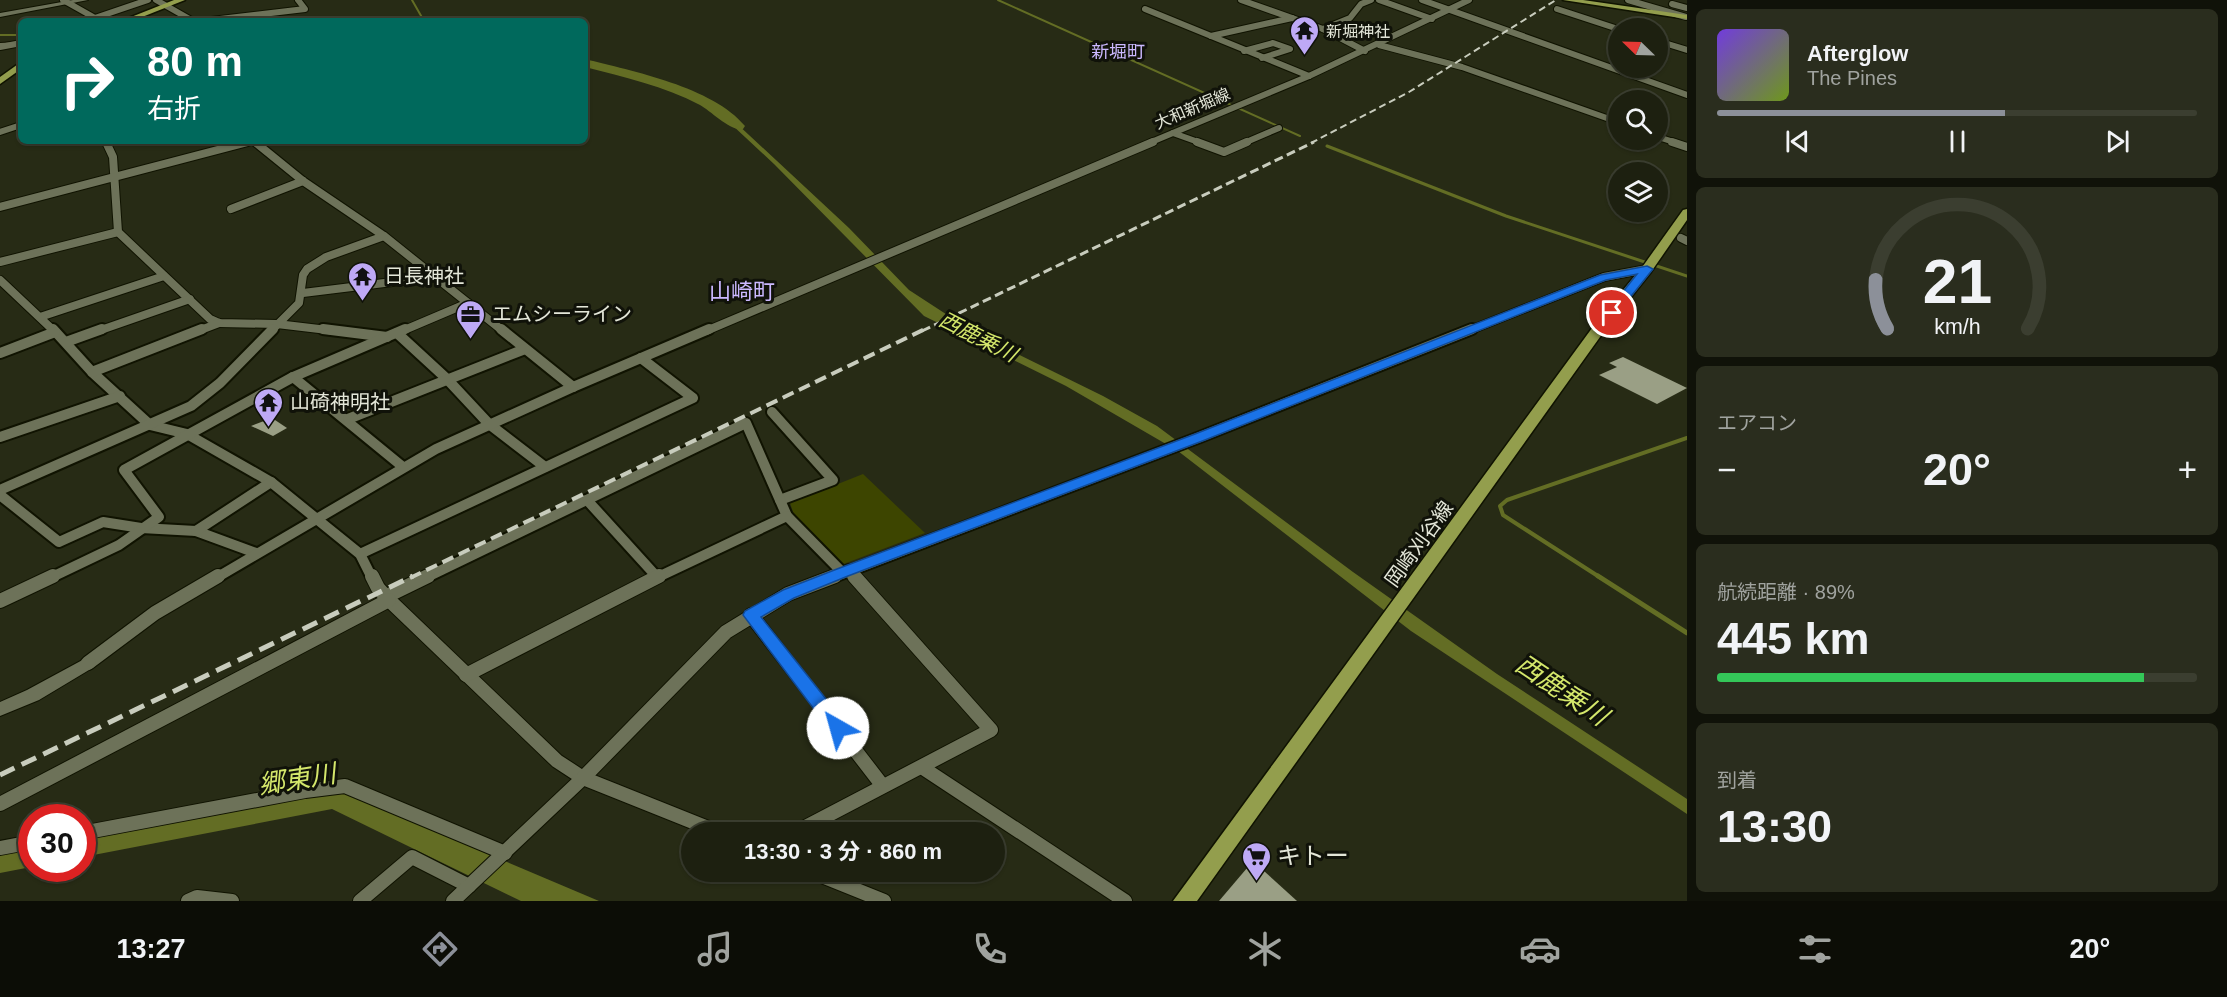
<!DOCTYPE html>
<html lang="ja">
<head>
<meta charset="utf-8">
<style>
	:root { --surface:#1d2010; --page:#2a2d1e; --text:#f1f3f6; --muted:#a0a39f; --line:#3b3e30; --accent:#8c9099 }
	body { margin:0; font-family:Arial,"Noto Sans JP",sans-serif; background:var(--page); color:var(--text); height:100vh; display:flex; flex-direction:column; font-size:22px; white-space:nowrap }
	* { box-sizing:border-box; margin:0 }
	p { font-size:20px; color:var(--muted) }
	.icon { flex:none; width:33px; height:33px; fill:none; stroke:currentColor; stroke-width:2; stroke-linecap:round; stroke-linejoin:round }
	.map { position:relative; flex:1; overflow:hidden }
	.drawer { display:flex; flex-direction:column; gap:9px; padding:9px; background:#101209; width:540px }
	.drawer>* { flex:none }
	.top-card { position:absolute; left:18px; top:18px; width:570px; height:126px; border-radius:9px; box-shadow:0 2px 4px #0004,0 0 0 2px var(--line); background:#00695c; color:#fff; overflow:hidden }
	.needle { width:39px; rotate:293deg }
	.buttons { position:absolute; left:1608px; top:18px; display:grid; gap:12px }
	.buttons a { display:grid; place-items:center; width:60px; height:60px; border-radius:50%; background:var(--surface); box-shadow:0 2px 4px #0004,0 0 0 2px var(--line); font-size:30px }
	.speed { position:absolute; left:18px; top:804px; display:flex; gap:12px; font-size:30px; font-weight:700; text-align:center }
	.speed>* { display:grid; place-content:center; width:78px; height:78px; border-radius:50%; background:var(--surface); box-shadow:0 2px 4px #0004,0 0 0 2px var(--line); line-height:1 }
	.speed .limit { border:9px solid #d22; background:#fff; color:#111 }
	.pin { position:absolute; display:grid; place-items:center; width:51px; height:51px; color:#fff; margin:-26px; border:3px solid #fff; border-radius:50%; box-shadow:0 2px 6px #0007 }
	.me { position:absolute; width:66px; margin:-33px; rotate:322deg; stroke-linejoin:round; filter:drop-shadow(0 0 4px #0008) }
	.turn { display:flex; align-items:center; gap:21px; height:126px; padding:0 30px; font-size:27px }
	.turn .icon { width:78px; height:78px; stroke-width:2.5 }
	.turn b { display:block; font-size:42px; line-height:51px }
	.big { font-size:45px; font-weight:700; line-height:1.1 }
	.drawer .card { flex:1; display:flex; flex-direction:column; justify-content:center; gap:9px; min-width:0; padding:0 21px; border-radius:9px; background:var(--page) }
	.drawer .dial { align-items:center; gap:0 }
	.dial svg { height:156px; overflow:visible; fill:none; stroke:var(--line); stroke-width:7; stroke-linecap:round; text-anchor:middle }
	.dial text { fill:var(--text); stroke:none }
	.song { display:flex; align-items:center; gap:18px }
	.cover { width:72px; height:72px; border-radius:9px; background:linear-gradient(135deg,hsl(260 70% 55%),hsl(80 70% 35%)) }
	.played { height:6px; border-radius:3px; background:linear-gradient(90deg,var(--accent) 60%,var(--line) 60%) }
	.keys { display:flex; justify-content:space-around; direction:ltr }
	.heat { display:flex; justify-content:space-between; align-items:center; font-size:33px; direction:ltr }
	.charge { height:9px; border-radius:4px; background:linear-gradient(90deg,#34c759 89%,var(--line) 0) }
	.trip { position:absolute; left:681px; top:822px; width:324px; height:60px; border-radius:30px; background:var(--surface); box-shadow:0 2px 4px #0004,0 0 0 2px var(--line); font-weight:700; line-height:60px; text-align:center }
	.dock { display:flex; height:96px; justify-content:space-around; align-items:center; background:#0c0d06; color:var(--muted) }
	.dock .icon { width:42px; height:42px }
	.dock .active { color:var(--accent) }
	.dock b { font-size:27px; color:var(--text) }
	main { display:flex; flex:1; min-height:0 }
	.map>svg:first-child { display:block }
</style>
</head>
<body>
<main>
<div class="map">
<svg width="1687" height="901" viewBox="0 0 1687 901">
	<rect width="100%" height="100%" fill="#272b15"/>
	<path fill="#3d4500" d="M863 474 925 533 841 565 794 515 790 503Z"/>
	<g fill="#636d24">
		<path d="M720 108 849 228 909 290 975 333 1103 396 1157 426 1353 572 1497 674 1687 799V814L1411 631 1178 451 1066 386 924 316 774 164 716 110Z"/>
		<path d="M336 790 420 820 481 851 599 901H521L332 809 83 857V840Z"/>
		<path d="M31 849V867L0 873V854Z"/>
	</g>
	<g fill="none" stroke-linecap="round" stroke-linejoin="round">
		<g stroke="#636d24" stroke-width="2">
			<path d="M412 0 424 21"/>
			<path d="M998 0 1300 136"/>
			<path d="M0 35H21"/>
		</g>
		<path stroke="#636d24" stroke-width="3" d="M1327 146 1506 216 1687 276"/>
		<path stroke="#636d24" stroke-width="4" d="M1601 578 1503 515 1500 506 1507 500 1687 438"/>
		<path stroke="#636d24" stroke-width="5" d="M1598 576 1687 633"/>
		<path fill="#636d24" fill-rule="evenodd" d="M585 59C632 71 713 87 745 126L743 129C731 132 711 111 700 105 664 86 624 77 585 67Z"/>
	</g>
	<g fill="#9a9f85">
		<path d="M1623 357 1687 388 1657 404 1599 375 1617 367 1609 363Z"/>
		<path d="M272 418 287 428 273 436 251 426Z"/>
		<path d="M1253 861 1297 901H1219Z"/>
	</g>
	<g fill="none" stroke-linecap="round" stroke-linejoin="round">
		<defs>
			<g id="minor-far3">
				<path d="M63 0 95 18"/>
				<path d="M156 0 193 21"/>
				<path d="M1241 0 1323 29 1365 51"/>
				<path d="M1379 0 1432 19"/>
				<path d="M1422 0 1687 95"/>
				<path d="M1628 0 1686 17"/>
				<path d="M1672 4 1687 8"/>
				<path d="M1145 9 1309 76"/>
				<path d="M1557 9 1618 29"/>
				<path d="M86 21 148 0"/>
				<path d="M203 21 305 9 298 0"/>
				<path d="M1323 29 1350 18 1361 4 1371 0"/>
				<path d="M1211 36 1292 18"/>
				<path d="M1658 41 1687 50"/>
				<path d="M1379 45 1462 67 1618 122"/>
				<path d="M0 47 21 43"/>
				<path d="M1244 51 1273 43 1290 49 1262 58"/>
				<path d="M0 132 21 125"/>
				<path d="M1173 133 1201 143"/>
				<path d="M1658 137 1677 143"/>
				<path d="M106 141 107 143"/>
				<path d="M254 141 257 143"/>
				<path d="M242 143 251 141"/>
				<path d="M1149 143 1309 76 1469 0"/>
				<path d="M1244 143 1279 128"/>
			</g>
			<g id="minor-far2">
				<path d="M106 142 113 157 118 232 210 319 219 323 277 324 336 331"/>
				<path d="M255 142 303 181 384 236 503 331"/>
				<path d="M1197 142 1224 152 1247 142"/>
				<path d="M1672 142 1687 147"/>
				<path d="M0 207 248 142"/>
				<path d="M231 209 303 181"/>
				<path d="M1681 238 1687 241"/>
				<path d="M0 262 118 232"/>
				<path d="M0 280 54 331"/>
				<path d="M303 293 433 277"/>
				<path d="M40 317 164 276"/>
				<path d="M98 331 190 299"/>
				<path d="M198 331 219 323"/>
				<path d="M271 331 299 303 303 275 307 269 326 257 384 236"/>
				<path d="M402 331 468 303"/>
				<path d="M706 331 1153 142"/>
				<path d="M1468 331 1604 277 1647 269"/>
			</g>
			<g id="minor-far1">
				<path d="M53 329 92 372 150 425 187 434 271 482 360 554 372 578"/>
				<path d="M323 329 387 337"/>
				<path d="M501 329 573 387"/>
				<path d="M397 333 447 379 489 424 545 467"/>
				<path d="M66 342 102 329"/>
				<path d="M0 353 55 332"/>
				<path d="M92 372 202 329"/>
				<path d="M293 377 403 467"/>
				<path d="M772 412 833 480 780 500"/>
				<path d="M348 419 525 349"/>
				<path d="M0 437 120 396"/>
				<path d="M0 490 191 406 220 383 273 329"/>
				<path d="M0 495 59 542 103 522 141 528 196 531 256 553"/>
				<path d="M587 500 657 577"/>
				<path d="M196 531 271 482"/>
				<path d="M360 554 693 398 641 358"/>
				<path d="M849 570 856 578"/>
				<path d="M50 578 119 545 159 517 124 470 293 377 405 329"/>
				<path d="M216 578 436 449 573 387 709 329"/>
				<path d="M425 578 746 423 787 516 842 572"/>
				<path d="M656 578 787 516"/>
				<path d="M831 578 1200 437 1472 329"/>
			</g>
			<g id="minor">
				<path d="M372 576 378 588 389 600 557 761 583 778 718 832"/>
				<path d="M385 597 428 576"/>
				<path d="M0 601 53 576"/>
				<path d="M751 615 882 785"/>
				<path d="M88 663 155 613 218 576"/>
				<path d="M466 675 659 576"/>
				<path d="M923 768 1125 901"/>
				<path d="M0 804 389 600"/>
				<path d="M796 832 991 730 854 576"/>
				<path d="M82 833 305 791 345 786 505 853"/>
				<path d="M0 848 32 842"/>
				<path d="M812 872 884 901"/>
				<path d="M188 901 197 897 232 901"/>
				<path d="M360 901 412 857 469 886"/>
				<path d="M453 901 583 778 726 632 788 594 835 576"/>
			</g>
			<g id="tertiary">
				<path d="M73 0H88L0 17V13Z"/>
				<path d="M21 42V46L0 47V43Z"/>
				<path d="M88 657 94 659 96 663 94 667 39 700 0 716V702L27 690Z"/>
			</g>
			<g id="primary">
				<path d="M174 0H185L132 21H121Z"/>
				<path d="M1563 0H1583L1687 15V19Z"/>
				<path d="M21 62V69L0 84V77Z"/>
				<path d="M1687 209V220L1651 272 1605 330 1197 901H1173L1595 324 1643 266 1683 210Z"/>
			</g>
		</defs>
		<use href="#minor-far3" stroke="#101301" stroke-width="8"/>
		<use href="#minor-far2" stroke="#101301" stroke-width="10"/>
		<use href="#minor-far1" stroke="#101301" stroke-width="14"/>
		<use href="#minor" stroke="#101301" stroke-width="16"/>
		<use href="#tertiary" stroke="#101301" stroke-width="2"/>
		<use href="#primary" stroke="#101301" stroke-width="3"/>
		<use href="#minor-far3" stroke="#6d7259" stroke-width="6"/>
		<use href="#minor-far2" stroke="#6d7259" stroke-width="8"/>
		<use href="#minor-far1" stroke="#6d7259" stroke-width="10"/>
		<use href="#minor" stroke="#6d7259" stroke-width="14"/>
		<use href="#tertiary" fill="#6d7259" fill-rule="evenodd"/>
		<use href="#primary" fill="#939e4d" fill-rule="evenodd"/>
		<path stroke="#c8ccbd" stroke-width="2" stroke-dasharray="7 4" stroke-linecap="butt" d="M1311 143 1409 92 1556 0"/>
		<path stroke="#c8ccbd" stroke-width="3" stroke-dasharray="9 4.5" stroke-linecap="butt" d="M922 331 1314 142"/>
		<path stroke="#c8ccbd" stroke-width="4" stroke-dasharray="12 6" stroke-linecap="butt" d="M410 578 925 329"/>
		<path stroke="#c8ccbd" stroke-width="5" stroke-dasharray="16 8" stroke-linecap="butt" d="M0 775 413 576"/>
	</g>
	<path fill="#1a73e8" stroke="#114b97" stroke-width="1.5" d="M1647 266 1653 269 1616 315 1612 316 1606 313 1637 274 1606 280 1588 287 1205 440 848 576 794 598 761 617 845 723 847 728 845 733 838 735 832 733 743 615 745 611 783 590 837 569 1195 434 1600 275Z"/>
	<defs>
		<symbol id="temple-pin" viewBox="-11 -11 22 30"><path d="M0 17L-7.5 6A9.5 9.5 0 1 1 7.5 6Z" fill="#bea9f5" stroke="#101209"/><path d="M0-6L5-2H3V0L6.5 2.5H4V6H1.5V3h-3V6H-4V2.5H-6.5L-3 0V-2H-5Z" fill="#111"/></symbol>
		<symbol id="office-pin" viewBox="-11 -11 22 30"><path d="M0 17L-7.5 6A9.5 9.5 0 1 1 7.5 6Z" fill="#bea9f5" stroke="#101209"/><path d="M-6-3h4V-5.5h4V-3h4V5H-6ZM-1-4.5V-3h2v-1.5ZM-6 0V1H6V0Z" fill="#111"/></symbol>
		<symbol id="supermarket-pin" viewBox="-11 -11 22 30"><path d="M0 17L-7.5 6A9.5 9.5 0 1 1 7.5 6Z" fill="#bea9f5" stroke="#101209"/><path d="M-6-5.5h2.5l.6 2H6L4.5 2H-2.5L-4.4-4H-6ZM-1.5 3.2a1.3 1.3 0 1 0 .1 0ZM3 3.2a1.3 1.3 0 1 0 .1 0Z" fill="#111"/></symbol>
	</defs>
	<g fill-rule="evenodd">
		<use href="#temple-pin" x="1288" y="14" width="33" height="45"/>
		<use href="#temple-pin" x="346" y="260" width="33" height="45"/>
		<use href="#office-pin" x="454" y="298" width="33" height="45"/>
		<use href="#temple-pin" x="252" y="386" width="33" height="45"/>
		<use href="#supermarket-pin" x="1240" y="840" width="33" height="45"/>
	</g>
	<g text-anchor="middle" stroke-width="6" stroke-linejoin="round" paint-order="stroke">
		<g font-size="16" fill="#e3e6d8" stroke="#101209" text-anchor="start">
			<text x="1326" y="37">新堀神社</text>
		</g>
		<g font-size="16" fill="#e3e6d8" stroke="#101209">
			<text transform="translate(1192 108) rotate(-23)" y="6">大和新堀線</text>
		</g>
		<g font-size="18" fill="#cbb8ff" stroke="#101209">
			<text x="1118" y="58">新堀町</text>
		</g>
		<g font-size="20" fill="#e3e6d8" stroke="#101209" text-anchor="start">
			<text x="384" y="283">日長神社</text>
			<text x="492" y="321">エムシーライン</text>
			<text x="290" y="409">山碕神明社</text>
		</g>
		<g font-size="20" fill="#e3e6d8" stroke="#101209">
			<text transform="translate(1419 544) rotate(-54)" y="7">岡崎刈谷線</text>
		</g>
		<g font-size="21" font-style="italic" fill="#d4e76b" stroke="#101209">
			<text transform="translate(978 337) rotate(27)" y="7">西鹿乗川</text>
		</g>
		<g font-size="22" fill="#cbb8ff" stroke="#101209">
			<text x="742" y="299">山崎町</text>
		</g>
		<g font-size="24" fill="#e3e6d8" stroke="#101209" text-anchor="start">
			<text x="1277" y="864">キトー</text>
		</g>
		<g font-size="26" font-style="italic" fill="#d4e76b" stroke="#101209">
			<text transform="translate(1562 690) rotate(34)" y="9">西鹿乗川</text>
			<text transform="translate(297 779) rotate(-9)" y="9">郷東川</text>
		</g>
	</g>
</svg>
<div class="buttons">
<a><svg class="needle" viewBox="-14 -14 28 28"><path d="M0-13l5 13h-10z" fill="#e53935"/><path d="M0 13l5-13h-10z" fill="#a0a39f"/></svg></a>
<a><svg class="icon" aria-label="search" viewBox="0 0 24 24"><circle cx="10" cy="10" r="6"/><path d="M15 15l6 6"/></svg></a>
<a><svg class="icon" aria-label="layers" viewBox="0 0 24 24"><path d="M12 4l9 5-9 5-9-5zM3 14l9 5 9-5"/></svg></a>
</div>
<div class="speed"><div class="limit">30</div></div>
<div class="pin" style="left:1612px;top:313px;background:#d93025"><svg class="icon" aria-label="arrive" viewBox="0 0 24 24"><path d="M6 21V4h12l-3 4 3 4H6"/></svg></div>
<svg class="me" style="left:838px;top:728px" viewBox="-20 -20 40 40"><circle r="19" fill="#fff"/><path d="M0-13L10 11 0 6-10 11z" fill="#1a73e8"/></svg>
<div class="trip">13:30 · 3 分 · 860 m</div>
<div class="top-card">
<div class="turn"><svg class="icon" aria-label="right" viewBox="0 0 24 24"><path d="M7 20v-9h11M14 6l5 5-5 5"/></svg><div><b>80 m</b>右折</div></div>
</div>
</div>
<section class="drawer">
<div class="card">
<div class="song"><i class="cover"></i><div><b>Afterglow</b><p>The Pines</p></div></div>
<div class="played"></div>
<div class="keys"><svg class="icon" aria-label="previous" viewBox="0 0 24 24"><path d="M18 5L8 12l10 7zM5 5v14"/></svg><svg class="icon" aria-label="pause" viewBox="0 0 24 24"><path d="M8 5v14M16 5v14"/></svg><svg class="icon" aria-label="next" viewBox="0 0 24 24"><path d="M6 5l10 7-10 7zM19 5v14"/></svg></div>
</div>
<div class="card dial"><svg viewBox="0 0 100 80">
<path d="M14 69A42 42 0 1 1 86 69"/>
<path d="M14 69A42 42 0 0 1 8 44" stroke="#8c9099"/>
<text x="50" y="56" font-size="32" font-weight="700">21</text>
<text x="50" y="72" font-size="11">km/h</text>
</svg></div>
<div class="card"><p>エアコン</p>
<div class="heat"><a>−</a><b class="big">20°</b><a>+</a></div>
</div>
<div class="card"><p>航続距離 · 89%</p><b class="big">445 km</b><div class="charge"></div></div>
<div class="card"><p>到着</p><b class="big">13:30</b></div>
</section>
</main>
<nav class="dock">
<b>13:27</b>
<svg class="icon active" aria-label="directions" viewBox="0 0 24 24"><path d="M12 3l9 9-9 9-9-9zM9 14v-3h6M13 9l2 2-2 2"/></svg>
<svg class="icon" aria-label="music" viewBox="0 0 24 24"><path d="M9 18V5l10-2v13"/><circle cx="6" cy="18" r="3"/><circle cx="16" cy="16" r="3"/></svg>
<svg class="icon" aria-label="phone" viewBox="0 0 24 24"><path d="M5 4h4l2 5-3 2q2 4 5 5l2-3 5 2v4C11 20 4 13 5 4z"/></svg>
<svg class="icon" aria-label="climate" viewBox="0 0 24 24"><path d="M12 3v18M4 7l16 10M4 17L20 7"/></svg>
<svg class="icon" aria-label="car" viewBox="0 0 24 24"><path d="M5 17H2v-5l4-1 3-4h7l3 4 3 1v5h-3M9 17h6M6 11h13"/><circle cx="7" cy="17" r="2"/><circle cx="17" cy="17" r="2"/></svg>
<svg class="icon" aria-label="filters" viewBox="0 0 24 24"><path d="M4 7h16M4 17h16"/><circle cx="9" cy="7" r="2"/><circle cx="15" cy="17" r="2"/></svg>
<b>20°</b>
</nav>
</body>
</html>
